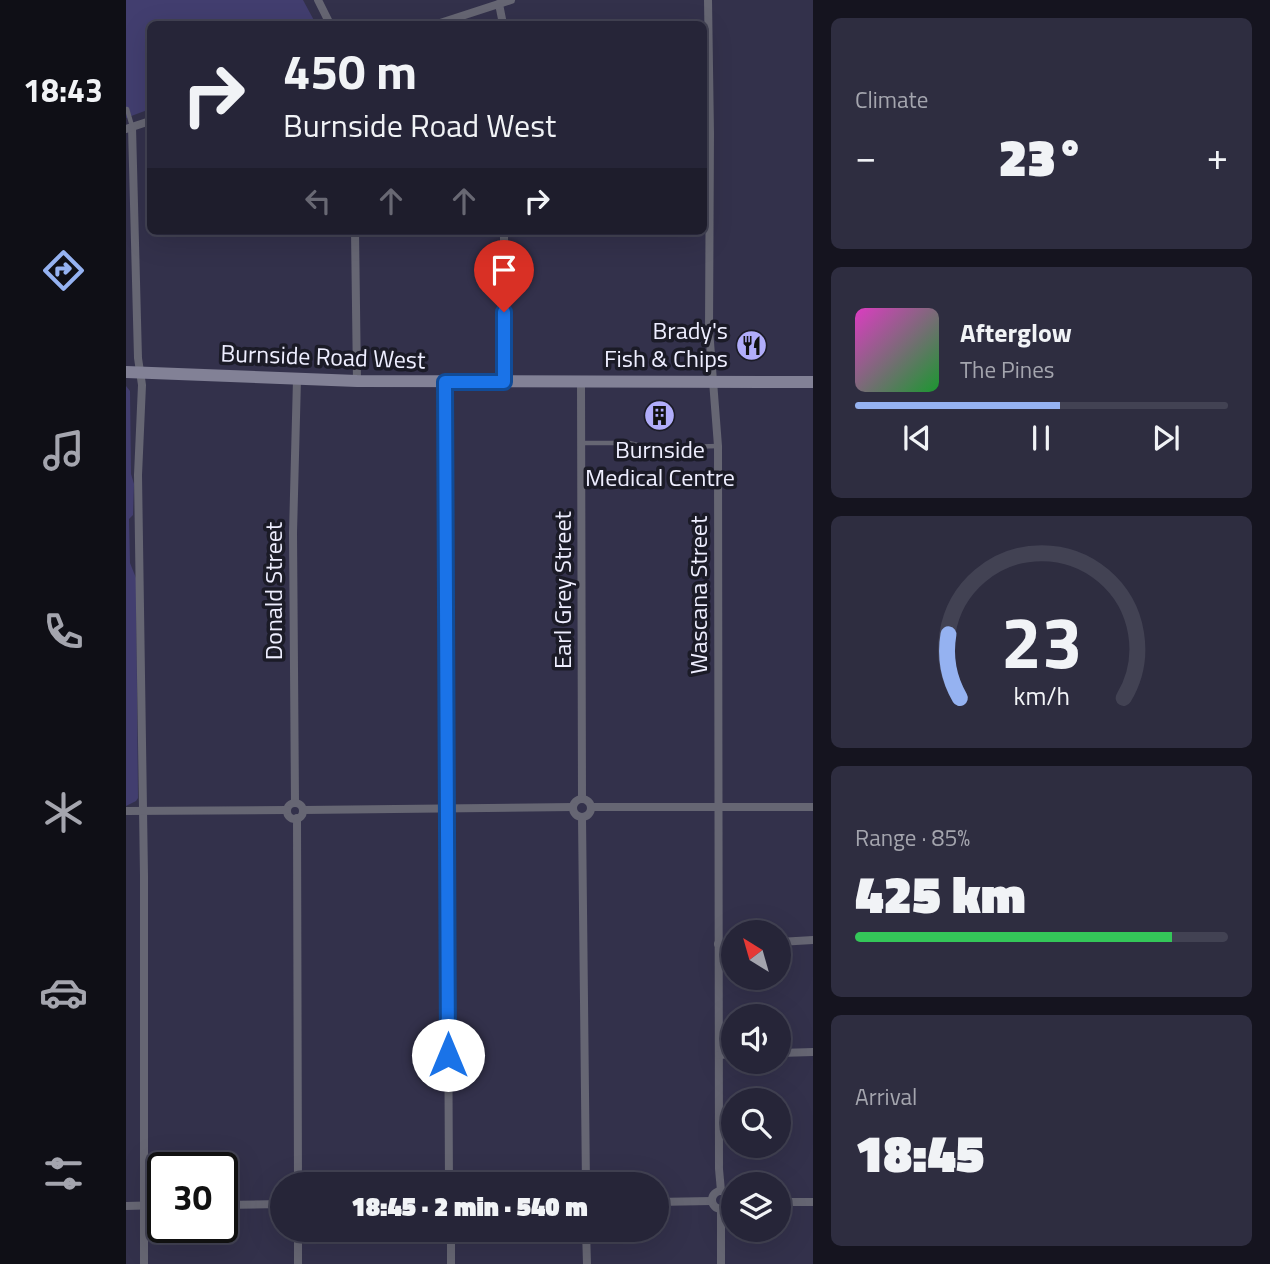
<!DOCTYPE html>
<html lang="en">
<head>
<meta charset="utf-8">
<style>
	:root { --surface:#262538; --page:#2e2d40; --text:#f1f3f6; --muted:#a4a5ae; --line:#424253; --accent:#95b2f1 }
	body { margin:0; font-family:"Titillium Web",sans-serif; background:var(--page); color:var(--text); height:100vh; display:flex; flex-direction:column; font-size:26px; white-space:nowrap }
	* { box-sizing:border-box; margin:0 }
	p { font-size:23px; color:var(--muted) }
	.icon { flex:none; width:38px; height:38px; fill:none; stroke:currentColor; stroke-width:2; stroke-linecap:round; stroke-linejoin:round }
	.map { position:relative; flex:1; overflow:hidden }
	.side { display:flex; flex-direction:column; gap:18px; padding:18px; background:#15141f; width:457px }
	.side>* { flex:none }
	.top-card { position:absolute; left:21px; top:21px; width:560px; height:214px; border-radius:10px; box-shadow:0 7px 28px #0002,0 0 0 2px var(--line); background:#262538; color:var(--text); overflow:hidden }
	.needle { width:46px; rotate:323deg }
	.fabs { position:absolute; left:595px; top:920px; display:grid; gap:14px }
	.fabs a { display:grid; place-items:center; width:70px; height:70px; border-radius:50%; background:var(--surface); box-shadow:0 7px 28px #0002,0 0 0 2px var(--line); font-size:35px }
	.speed { position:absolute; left:21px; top:1152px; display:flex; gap:14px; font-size:35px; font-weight:700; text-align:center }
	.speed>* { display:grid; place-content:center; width:91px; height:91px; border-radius:50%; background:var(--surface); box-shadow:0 7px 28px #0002,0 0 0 2px var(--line); line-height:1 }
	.speed .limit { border:4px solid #111; border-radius:10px; background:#fff; color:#111 }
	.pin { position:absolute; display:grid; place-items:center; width:60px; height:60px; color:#fff; margin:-72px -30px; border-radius:50% 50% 50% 0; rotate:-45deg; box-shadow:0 0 7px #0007 }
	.pin .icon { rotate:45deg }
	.me { position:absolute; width:77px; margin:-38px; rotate:0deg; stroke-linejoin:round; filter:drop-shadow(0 0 5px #0008) }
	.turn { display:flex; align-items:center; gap:24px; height:147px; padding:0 21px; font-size:32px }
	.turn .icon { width:91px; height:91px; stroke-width:2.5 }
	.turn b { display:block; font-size:49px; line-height:60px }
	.lanes { display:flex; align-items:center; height:66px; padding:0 21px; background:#0003; justify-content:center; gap:35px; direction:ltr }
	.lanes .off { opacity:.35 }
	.big { font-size:52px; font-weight:800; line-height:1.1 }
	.side .card { flex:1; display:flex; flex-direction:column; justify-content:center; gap:10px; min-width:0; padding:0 24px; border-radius:10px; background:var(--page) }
	.side .dial { align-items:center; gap:0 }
	.dial svg { height:182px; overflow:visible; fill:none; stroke:var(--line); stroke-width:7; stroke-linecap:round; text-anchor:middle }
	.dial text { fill:var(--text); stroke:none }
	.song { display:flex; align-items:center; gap:21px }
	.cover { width:84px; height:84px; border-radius:10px; background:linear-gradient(135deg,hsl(310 70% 55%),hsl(130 70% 35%)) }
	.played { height:7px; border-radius:4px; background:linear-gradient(90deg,var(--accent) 55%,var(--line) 55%) }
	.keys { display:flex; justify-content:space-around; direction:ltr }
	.heat { display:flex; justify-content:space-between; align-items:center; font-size:38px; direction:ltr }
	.charge { height:10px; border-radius:5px; background:linear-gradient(90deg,#34c759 85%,var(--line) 0) }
	.trip { position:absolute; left:144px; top:1172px; width:399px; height:70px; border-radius:35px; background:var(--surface); box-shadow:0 7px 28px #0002,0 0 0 2px var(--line); font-weight:800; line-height:70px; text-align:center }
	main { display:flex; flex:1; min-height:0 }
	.tab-bar { display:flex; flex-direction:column; width:126px; justify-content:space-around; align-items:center; background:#0f0f16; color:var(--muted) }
	.tab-bar .icon { width:49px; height:49px }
	.tab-bar .active { color:var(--accent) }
	.tab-bar b { font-size:32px; color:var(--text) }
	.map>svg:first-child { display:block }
</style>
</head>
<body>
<main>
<nav class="tab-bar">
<b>18:43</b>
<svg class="icon active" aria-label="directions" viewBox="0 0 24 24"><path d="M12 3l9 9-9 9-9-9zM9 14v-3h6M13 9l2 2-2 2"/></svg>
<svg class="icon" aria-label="music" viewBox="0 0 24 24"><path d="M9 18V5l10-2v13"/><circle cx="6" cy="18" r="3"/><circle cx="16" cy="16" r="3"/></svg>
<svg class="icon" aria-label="phone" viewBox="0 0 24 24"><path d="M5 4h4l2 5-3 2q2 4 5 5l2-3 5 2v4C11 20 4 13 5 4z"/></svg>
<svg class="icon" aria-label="climate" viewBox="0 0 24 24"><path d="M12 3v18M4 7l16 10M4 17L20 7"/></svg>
<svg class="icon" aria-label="car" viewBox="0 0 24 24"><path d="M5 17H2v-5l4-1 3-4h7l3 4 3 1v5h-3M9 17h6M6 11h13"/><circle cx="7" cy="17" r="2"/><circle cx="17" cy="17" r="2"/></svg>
<svg class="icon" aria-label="filters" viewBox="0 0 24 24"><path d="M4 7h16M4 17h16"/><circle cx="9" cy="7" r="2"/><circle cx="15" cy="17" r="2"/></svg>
</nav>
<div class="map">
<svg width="688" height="1264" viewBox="0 0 688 1264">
	<rect width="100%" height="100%" fill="#33314b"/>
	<g fill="#423e6f">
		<path d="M0 0H177L190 24H24V109L0 118Z"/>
		<path d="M0 386 4 391 5 474 8 484 7 515 3 519 4 563 10 578 12 798 10 801 0 806Z"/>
	</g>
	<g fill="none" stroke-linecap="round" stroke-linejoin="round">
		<g stroke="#666673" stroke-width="4.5">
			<path d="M1 109 6 126"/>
			<path d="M456 443H503L524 448 592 446"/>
		</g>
		<g stroke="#666673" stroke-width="8">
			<path d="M192 0 204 24"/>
			<path d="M582 0 584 133 583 329 592 446 593 1169 595 1191"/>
			<path d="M373 4 377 24"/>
			<path d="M311 24 385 0"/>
			<path d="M6 127 12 358 16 385 12 475 18 876V1264"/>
			<path d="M0 129 24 121"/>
			<path d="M229 231 231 381"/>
			<path d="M378 231V381"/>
			<path d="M319 381 323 1185"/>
			<path d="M455 382 456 799"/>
			<circle cx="456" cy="808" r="9"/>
			<path d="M169 802 167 533 171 379"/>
			<circle cx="169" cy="811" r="8"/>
			<path d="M465 807H688"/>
			<path d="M177 810 447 807"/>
			<path d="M0 811 161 810"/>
			<path d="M456 817 460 1185"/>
			<path d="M171 818 172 1185"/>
			<path d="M653 942 688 940"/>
			<path d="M592 944H607"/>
			<path d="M653 1053 688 1052"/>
			<path d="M593 1055 607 1054"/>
			<circle cx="595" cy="1200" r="9"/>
			<path d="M530 1202 585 1201"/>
			<path d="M653 1202H688"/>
			<path d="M96 1205 156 1204"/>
			<path d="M0 1206 37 1205"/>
			<path d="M595 1210V1264"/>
			<path d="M172 1230V1264"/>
			<path d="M325 1230V1264"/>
			<path d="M460 1230 461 1264"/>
		</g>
		<path stroke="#828196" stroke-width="12" d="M0 372 231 381 688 382"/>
	</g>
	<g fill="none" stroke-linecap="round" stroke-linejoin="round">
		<defs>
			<path id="route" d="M322 1055 319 382H378V312"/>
		</defs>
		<use href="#route" stroke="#114b97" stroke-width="18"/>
		<use href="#route" stroke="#1a73e8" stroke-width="12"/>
	</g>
	<defs>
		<symbol id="restaurant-disc" viewBox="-11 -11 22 22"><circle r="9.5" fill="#b1adfa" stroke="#1b1b27"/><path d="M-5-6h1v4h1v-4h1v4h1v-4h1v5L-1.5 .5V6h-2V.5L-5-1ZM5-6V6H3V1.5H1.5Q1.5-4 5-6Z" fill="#111"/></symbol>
		<symbol id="building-disc" viewBox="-11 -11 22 22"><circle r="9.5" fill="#b1adfa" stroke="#1b1b27"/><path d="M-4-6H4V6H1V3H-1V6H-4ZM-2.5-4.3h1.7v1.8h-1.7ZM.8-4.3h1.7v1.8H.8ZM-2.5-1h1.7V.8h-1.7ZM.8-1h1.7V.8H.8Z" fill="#111"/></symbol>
	</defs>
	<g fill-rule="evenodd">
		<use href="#restaurant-disc" x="608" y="328" width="35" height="35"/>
		<use href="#building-disc" x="516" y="398" width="35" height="35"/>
	</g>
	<g text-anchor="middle" stroke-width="7" stroke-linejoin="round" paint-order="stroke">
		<g font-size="24" fill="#eef" stroke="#1b1b27" text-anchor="end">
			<text x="602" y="339">Brady's<tspan x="602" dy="28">Fish &amp; Chips</tspan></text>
			<text x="534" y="458" text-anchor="middle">Burnside<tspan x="534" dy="28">Medical Centre</tspan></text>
		</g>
		<g font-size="24" fill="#eef" stroke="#1b1b27">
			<text transform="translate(197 357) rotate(2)" y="8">Burnside Road West</text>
			<text transform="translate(437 590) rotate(-90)" y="8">Earl Grey Street</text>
			<text transform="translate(148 591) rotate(-90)" y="8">Donald Street</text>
			<text transform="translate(573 595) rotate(-90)" y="8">Wascana Street</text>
		</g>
	</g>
</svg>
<div class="fabs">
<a><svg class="needle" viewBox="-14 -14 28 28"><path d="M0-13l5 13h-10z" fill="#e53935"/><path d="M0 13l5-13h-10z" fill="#a4a5ae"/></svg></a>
<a><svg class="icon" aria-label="sound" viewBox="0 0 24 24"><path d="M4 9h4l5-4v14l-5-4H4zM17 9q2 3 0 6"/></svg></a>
<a><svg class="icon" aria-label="search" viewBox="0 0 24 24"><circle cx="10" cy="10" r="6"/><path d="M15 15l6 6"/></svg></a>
<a><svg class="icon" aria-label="layers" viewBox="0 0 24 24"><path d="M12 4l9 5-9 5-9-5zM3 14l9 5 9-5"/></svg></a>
</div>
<div class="speed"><div class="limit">30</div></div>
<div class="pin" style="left:378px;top:312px;background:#d93025"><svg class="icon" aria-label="arrive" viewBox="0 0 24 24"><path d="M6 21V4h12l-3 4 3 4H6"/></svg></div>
<svg class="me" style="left:322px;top:1055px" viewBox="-20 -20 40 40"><circle r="19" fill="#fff"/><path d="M0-13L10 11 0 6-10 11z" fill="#1a73e8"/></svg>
<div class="trip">18:45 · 2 min · 540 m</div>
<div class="top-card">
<div class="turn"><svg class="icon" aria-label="right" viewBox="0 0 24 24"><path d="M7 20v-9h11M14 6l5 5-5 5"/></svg><div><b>450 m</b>Burnside Road West</div></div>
<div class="lanes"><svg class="icon off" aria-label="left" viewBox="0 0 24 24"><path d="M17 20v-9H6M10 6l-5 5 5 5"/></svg><svg class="icon off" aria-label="ahead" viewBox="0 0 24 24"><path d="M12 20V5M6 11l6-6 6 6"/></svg><svg class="icon off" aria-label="ahead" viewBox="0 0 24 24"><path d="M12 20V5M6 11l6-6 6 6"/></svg><svg class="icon" aria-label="right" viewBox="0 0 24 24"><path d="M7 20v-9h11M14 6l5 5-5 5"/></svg></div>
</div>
</div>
<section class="side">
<div class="card"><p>Climate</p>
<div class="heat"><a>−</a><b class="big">23°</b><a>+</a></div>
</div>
<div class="card">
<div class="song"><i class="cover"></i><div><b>Afterglow</b><p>The Pines</p></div></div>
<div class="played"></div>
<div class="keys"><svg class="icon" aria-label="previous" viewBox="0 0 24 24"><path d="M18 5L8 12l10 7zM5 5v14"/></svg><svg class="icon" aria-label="pause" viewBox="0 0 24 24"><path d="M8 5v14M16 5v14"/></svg><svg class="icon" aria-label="next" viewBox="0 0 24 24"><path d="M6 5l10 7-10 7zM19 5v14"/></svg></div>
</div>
<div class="card dial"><svg viewBox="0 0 100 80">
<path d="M14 69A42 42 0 1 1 86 69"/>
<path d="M14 69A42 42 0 0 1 9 41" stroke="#95b2f1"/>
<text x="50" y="56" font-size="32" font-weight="700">23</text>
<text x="50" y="72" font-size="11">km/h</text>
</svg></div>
<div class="card"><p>Range · 85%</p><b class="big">425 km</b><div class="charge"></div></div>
<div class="card"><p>Arrival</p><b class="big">18:45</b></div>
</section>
</main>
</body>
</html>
